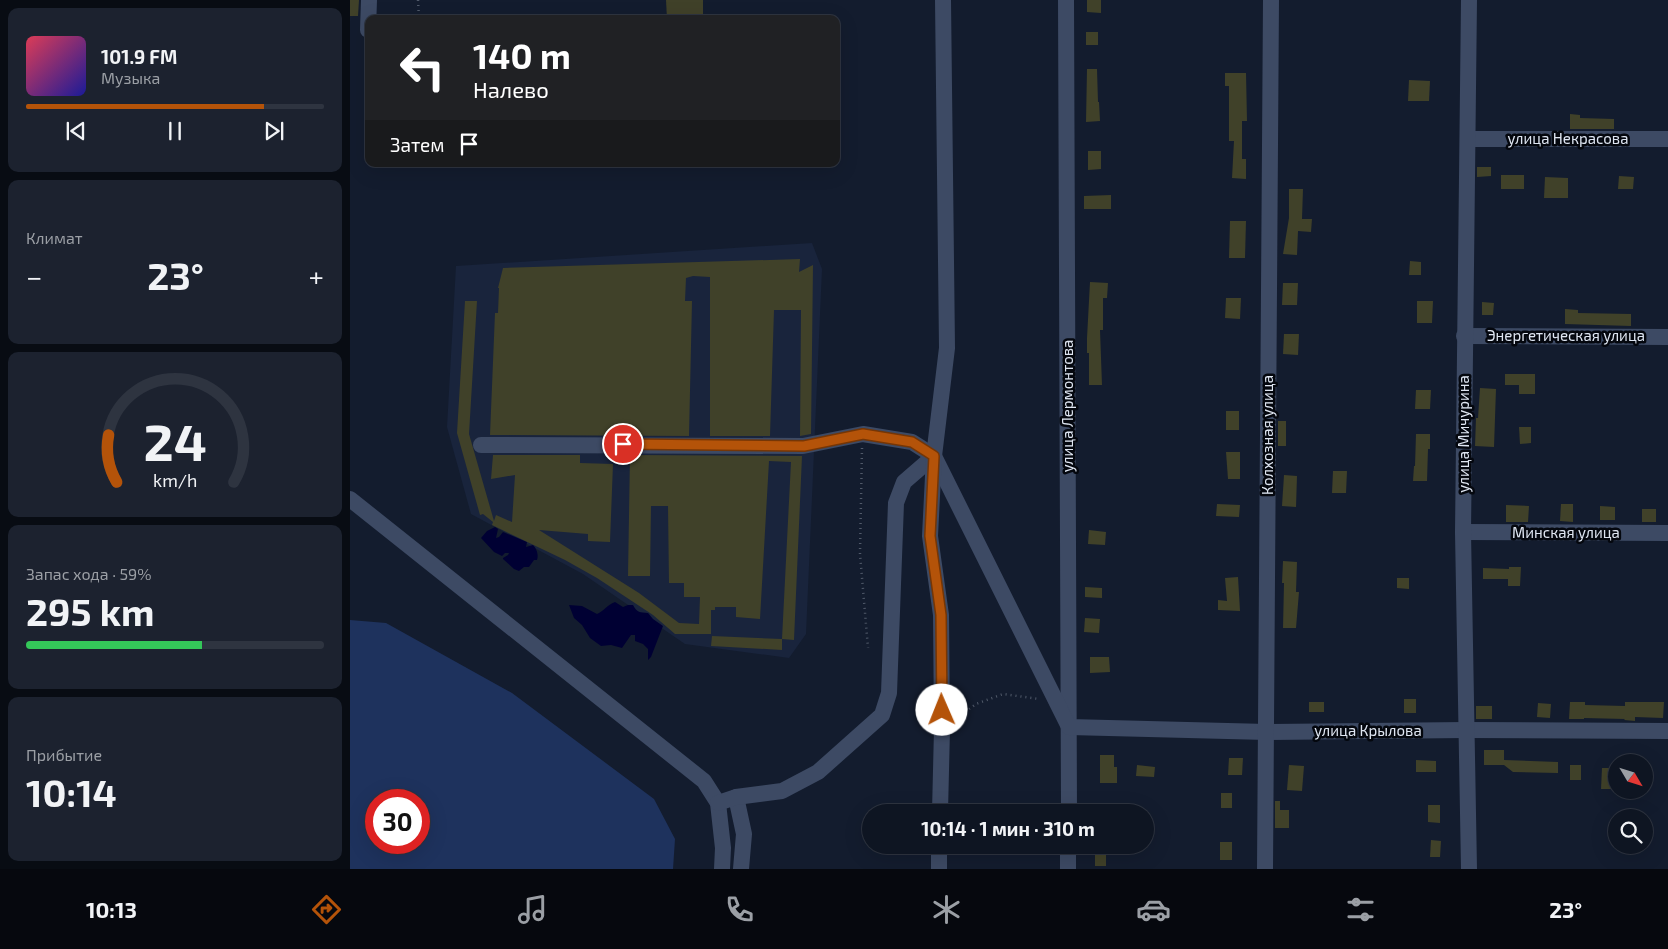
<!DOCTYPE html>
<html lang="ru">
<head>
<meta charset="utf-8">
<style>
	:root { --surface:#0e1522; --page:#1c222f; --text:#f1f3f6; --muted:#9b9fa5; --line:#2e3440; --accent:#b45309 }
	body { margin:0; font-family:"Exo 2",sans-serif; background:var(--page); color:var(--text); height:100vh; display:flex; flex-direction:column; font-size:19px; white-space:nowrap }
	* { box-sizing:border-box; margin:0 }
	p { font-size:16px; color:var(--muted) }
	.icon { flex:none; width:28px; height:28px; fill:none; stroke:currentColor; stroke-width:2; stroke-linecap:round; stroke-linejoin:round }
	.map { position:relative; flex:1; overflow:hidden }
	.details { display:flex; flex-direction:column; gap:8px; padding:8px; background:#080c13; width:350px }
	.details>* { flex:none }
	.hud { position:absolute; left:15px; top:15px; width:475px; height:152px; border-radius:10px; box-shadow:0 5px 20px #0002,0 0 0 1px var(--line); background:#202124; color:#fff; overflow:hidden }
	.needle { width:32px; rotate:128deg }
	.controls { position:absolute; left:1258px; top:754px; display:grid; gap:10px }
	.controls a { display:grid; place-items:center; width:45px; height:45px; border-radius:50%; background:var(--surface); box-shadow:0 5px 20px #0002,0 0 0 1px var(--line); font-size:25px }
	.speed { position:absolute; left:15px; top:789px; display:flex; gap:10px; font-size:25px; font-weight:700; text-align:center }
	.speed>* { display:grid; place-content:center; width:65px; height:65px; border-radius:50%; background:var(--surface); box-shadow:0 5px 20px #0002,0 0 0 1px var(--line); line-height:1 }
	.speed .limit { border:8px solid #d22; background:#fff; color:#111 }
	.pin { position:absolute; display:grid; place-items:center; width:42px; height:42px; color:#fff; margin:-21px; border:2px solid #fff; border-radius:50%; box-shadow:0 1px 5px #0007 }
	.me { position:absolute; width:55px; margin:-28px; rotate:359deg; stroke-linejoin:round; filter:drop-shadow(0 0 4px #0008) }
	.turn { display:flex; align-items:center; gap:18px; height:105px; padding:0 25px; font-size:22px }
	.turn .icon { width:65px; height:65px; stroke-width:2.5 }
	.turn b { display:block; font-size:35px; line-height:42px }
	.then { display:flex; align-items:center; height:48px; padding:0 25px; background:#0003; gap:10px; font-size:19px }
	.big { font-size:38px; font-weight:700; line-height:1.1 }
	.details .widget { flex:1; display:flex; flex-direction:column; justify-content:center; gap:8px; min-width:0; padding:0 18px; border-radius:10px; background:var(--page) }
	.details .dial { align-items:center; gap:0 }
	.dial svg { height:130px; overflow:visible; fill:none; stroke:var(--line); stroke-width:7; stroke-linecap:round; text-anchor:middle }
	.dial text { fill:var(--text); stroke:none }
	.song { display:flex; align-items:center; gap:15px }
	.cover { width:60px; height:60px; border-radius:8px; background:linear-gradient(135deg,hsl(350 70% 55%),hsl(240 70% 35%)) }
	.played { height:5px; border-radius:2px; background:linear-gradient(90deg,var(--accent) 80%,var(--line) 80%) }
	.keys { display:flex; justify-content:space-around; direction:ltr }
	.heat { display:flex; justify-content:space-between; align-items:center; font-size:28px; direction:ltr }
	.charge { height:8px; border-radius:4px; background:linear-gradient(90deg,#34c759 59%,var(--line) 0) }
	.trip { position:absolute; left:512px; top:804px; width:292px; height:50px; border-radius:25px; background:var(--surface); box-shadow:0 5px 20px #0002,0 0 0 1px var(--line); font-weight:700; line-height:50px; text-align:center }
	.tab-bar { display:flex; height:80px; justify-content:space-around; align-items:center; background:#06080e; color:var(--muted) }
	.tab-bar .icon { width:35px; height:35px }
	.tab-bar .active { color:var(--accent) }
	.tab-bar b { font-size:22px; color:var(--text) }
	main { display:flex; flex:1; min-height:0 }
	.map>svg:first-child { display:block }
</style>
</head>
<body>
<main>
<section class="details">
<div class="widget">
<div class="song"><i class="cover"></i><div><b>101.9 FM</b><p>Музыка</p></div></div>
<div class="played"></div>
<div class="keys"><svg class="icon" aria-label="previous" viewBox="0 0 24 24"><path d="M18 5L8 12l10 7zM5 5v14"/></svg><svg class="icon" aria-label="pause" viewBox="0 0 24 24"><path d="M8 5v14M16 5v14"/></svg><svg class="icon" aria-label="next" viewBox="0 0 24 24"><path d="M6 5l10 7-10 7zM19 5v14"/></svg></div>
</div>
<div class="widget"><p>Климат</p>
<div class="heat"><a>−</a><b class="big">23°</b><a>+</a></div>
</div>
<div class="widget dial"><svg viewBox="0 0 100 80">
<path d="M14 69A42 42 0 1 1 86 69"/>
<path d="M14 69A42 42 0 0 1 9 40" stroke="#b45309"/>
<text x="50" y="56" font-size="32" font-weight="700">24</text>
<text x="50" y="72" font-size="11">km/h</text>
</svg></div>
<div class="widget"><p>Запас хода · 59%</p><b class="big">295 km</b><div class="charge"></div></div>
<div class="widget"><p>Прибытие</p><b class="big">10:14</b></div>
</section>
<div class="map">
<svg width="1318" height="869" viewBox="0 0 1318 869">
	<rect width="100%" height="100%" fill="#131c2e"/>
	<path fill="#19243c" d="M462 243 472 269 456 634 439 658 335 644 233 574 121 514 97 427 106 266Z"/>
	<path fill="#1e325d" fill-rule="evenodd" d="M0 620 36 623 162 693 304 799 325 839 323 869H0ZM26 800H69V842H26Z"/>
	<g fill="#003">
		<path d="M145 527 148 529 146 538 149 537 153 532 177 542 176 547 183 545C186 548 189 554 187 560H184L179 567H174L169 571 164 569 153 559V558L158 555 159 553H155L152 556 144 552 131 538 137 531Z"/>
		<path d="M265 602 273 607 278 605H283C287 613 290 612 298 613L303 619 313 626 301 657 298 660V649L293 644 285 641V635H281L272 648 261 645 251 646 240 638 232 625 224 618 219 605 232 606 247 614C254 611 257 605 265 602Z"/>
	</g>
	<g fill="#404129">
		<path d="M0 0H9L8 16H0Z"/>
		<path d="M316 0H353V19H317Z"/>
		<path d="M737 0H751V13L737 12Z"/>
		<rect x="736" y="32" width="12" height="13"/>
		<path d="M737 69H747L748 102H749L750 121 736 122Z"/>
		<path d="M875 73H896L897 121H892V159H896V179L882 178 884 141H879V86H875Z"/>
		<path d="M1059 80 1080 81 1079 101H1058Z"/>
		<path d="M1220 114 1230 115V118L1264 119V129H1220Z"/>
		<path d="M738 151H751V169L738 170Z"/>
		<path d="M1127 167H1141V176L1127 177Z"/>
		<rect x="1151" y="175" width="23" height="14"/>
		<path d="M1269 176 1284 177 1283 189H1268Z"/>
		<path d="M1195 177 1218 178V198H1194Z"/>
		<path d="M939 189H953L952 219H962L961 232 948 231 947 255 933 254 939 218Z"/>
		<path d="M761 195V209H734V196Z"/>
		<path d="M880 221H896L895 258H879Z"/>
		<path d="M450 259 449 272 463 265 461 434 450 436 451 310H424L420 436H360V277L343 276 336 278 335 301H342L339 436 140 435 145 313H148L149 288H148L153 268Z"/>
		<path d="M1060 261 1071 262V275H1059Z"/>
		<path d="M740 282 758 283 757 298H753V330H750L752 385H739V353H737V338Z"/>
		<path d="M933 283H948L947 305H932Z"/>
		<path d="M876 298H891L890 319 875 318Z"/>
		<path d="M115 301H127L119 434 144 521 146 515 162 522 165 475 141 479 143 455H230V463L263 464 260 542 238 541V534L189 530 289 593 329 623 349 624 350 597H334V583H319L318 506H301L300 576H278L280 455 452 456 444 640 432 639 441 462 419 461 410 619 386 617V607H365V610H361V634H325L303 615 247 578 215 560 142 525 143 522 133 514 130 515 107 433Z"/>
		<path d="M1067 301H1083L1082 323H1067Z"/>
		<path d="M1132 302 1144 303 1143 315H1132Z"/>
		<path d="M1215 309 1228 310V313L1281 314V326L1215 324Z"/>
		<path d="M934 334H949L948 355 933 354Z"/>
		<path d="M1155 374H1185V394H1169V385H1155Z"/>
		<path d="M1130 388 1146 389 1144 447 1125 446 1126 418H1128Z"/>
		<path d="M1066 390H1081L1080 409H1065Z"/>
		<rect x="876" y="411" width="13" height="19"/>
		<rect x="928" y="421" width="8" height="25"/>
		<path d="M1169 427H1181V443L1170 444Z"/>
		<path d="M1066 434H1080V449H1078L1077 481H1063L1064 466H1065Z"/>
		<path d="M876 452H890V479H878Z"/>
		<path d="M983 471H997L996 493H982Z"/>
		<path d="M934 475 947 476 946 507 932 506Z"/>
		<path d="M867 504 890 505 889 517 866 516Z"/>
		<path d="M1211 504H1223V522L1210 521Z"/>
		<path d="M1156 505 1179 506 1178 522H1156Z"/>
		<path d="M1250 506 1265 507V520H1250Z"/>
		<rect x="1292" y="509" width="14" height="13"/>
		<path d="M739 530 756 532 755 545 738 544Z"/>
		<path d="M933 561 947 562 946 592H949L946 628H933L934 583H932Z"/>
		<path d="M1159 567H1171L1170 586H1158V579H1133V568L1159 569Z"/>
		<path d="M888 577 890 611 868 610V600L877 601 875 578Z"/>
		<path d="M1047 578H1059V589L1047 588Z"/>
		<path d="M735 587 752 588V598L735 597Z"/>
		<path d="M735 618 750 619 749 633 734 632Z"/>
		<path d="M362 636 432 639V650L361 646Z"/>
		<path d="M740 657H759L760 672 740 673Z"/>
		<rect x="1054" y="699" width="12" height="14"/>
		<rect x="959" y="702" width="15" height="10"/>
		<path d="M1220 702H1235V705L1275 706V702H1314L1313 718 1285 717V721L1274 720 1275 719 1234 718V719H1219Z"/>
		<path d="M1188 703 1201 704 1200 718 1187 717Z"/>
		<rect x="1126" y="706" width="16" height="13"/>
		<path d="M1134 750H1154V760L1208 762V773L1163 772 1154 765H1134Z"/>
		<path d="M750 755H764V767H767V783H750Z"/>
		<path d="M879 758H893L892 775H878Z"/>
		<path d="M1066 760 1086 761V772H1066Z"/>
		<path d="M787 765 805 767 804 777 786 776Z"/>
		<path d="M939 765 954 766 952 791 937 790Z"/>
		<rect x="1220" y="765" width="11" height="15"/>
		<path d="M1252 768H1266V789H1251Z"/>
		<rect x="871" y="793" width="11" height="15"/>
		<path d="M925 801H930V810H939V828H925Z"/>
		<path d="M1078 805H1090V823L1078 822Z"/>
		<path d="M1081 840 1091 841 1090 857H1080Z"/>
		<rect x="870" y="842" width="12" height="18"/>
		<rect x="745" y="847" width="11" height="19"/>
	</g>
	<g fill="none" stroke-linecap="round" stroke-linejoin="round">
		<g stroke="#515a6a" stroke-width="2.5" stroke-dasharray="1 4" stroke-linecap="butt">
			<path d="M68 0 69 19"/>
			<path d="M512 448 510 554 518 648"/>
			<path d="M607 718 626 704 653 694 689 699"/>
		</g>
		<g stroke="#3d4a64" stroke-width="16">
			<path d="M716 0 719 812"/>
			<path d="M18 30 19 0"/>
			<path d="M1118 139H1318"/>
			<path d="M1114 336 1318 337"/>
			<path d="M131 445 453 446 513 434 562 442 584 456 719 727 917 732 1116 730 1318 731"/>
			<path d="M0 499 354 781 368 803 373 848 372 869"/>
			<path d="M1113 532 1318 533"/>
			<path d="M386 797 394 834 391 869"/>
			<path d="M368 803 386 797 432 791 468 772 532 715 539 693 546 503 554 482 584 456"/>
			<path d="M590 812 592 729 591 615 580 536 584 456 597 348 593 0"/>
			<path d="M589 869V845"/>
			<path d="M718 869V845"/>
			<path d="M915 869 921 0"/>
			<path d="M1119 869 1113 532 1119 0"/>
		</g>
	</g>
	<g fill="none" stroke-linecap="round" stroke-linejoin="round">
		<defs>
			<path id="route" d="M273 444 454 446 513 434 562 442 584 456 580 536 591 615 592 710"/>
		</defs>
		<use href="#route" stroke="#753606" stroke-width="12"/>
		<use href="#route" stroke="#b45309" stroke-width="9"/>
	</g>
	<g text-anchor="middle" stroke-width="5" stroke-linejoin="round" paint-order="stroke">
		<g font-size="15" fill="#dfe6f2" stroke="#04070e">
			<text x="1218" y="144">улица Некрасова</text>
			<text x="1216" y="341">Энергетическая улица</text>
			<text transform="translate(718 406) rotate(-90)" y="5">улица Лермонтова</text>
			<text transform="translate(1114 434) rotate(-90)" y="5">улица Мичурина</text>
			<text transform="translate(918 435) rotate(-90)" y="5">Колхозная улица</text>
			<text x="1216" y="538">Минская улица</text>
			<text x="1018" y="736">улица Крылова</text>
		</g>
	</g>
</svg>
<div class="controls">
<a><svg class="needle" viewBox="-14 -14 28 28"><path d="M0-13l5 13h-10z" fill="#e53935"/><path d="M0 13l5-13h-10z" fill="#9b9fa5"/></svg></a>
<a><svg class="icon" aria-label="search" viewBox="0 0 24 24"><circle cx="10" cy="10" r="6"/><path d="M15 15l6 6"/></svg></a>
</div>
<div class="speed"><div class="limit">30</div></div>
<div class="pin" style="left:273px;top:444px;background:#d93025"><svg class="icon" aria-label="arrive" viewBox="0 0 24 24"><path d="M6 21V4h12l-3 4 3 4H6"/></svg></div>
<svg class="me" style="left:592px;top:710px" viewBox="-20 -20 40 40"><circle r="19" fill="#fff"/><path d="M0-13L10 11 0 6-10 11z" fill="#b45309"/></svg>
<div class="trip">10:14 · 1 мин · 310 m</div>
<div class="hud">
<div class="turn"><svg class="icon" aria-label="left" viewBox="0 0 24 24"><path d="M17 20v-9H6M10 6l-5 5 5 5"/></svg><div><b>140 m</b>Налево</div></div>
<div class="then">Затем<svg class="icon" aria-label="arrive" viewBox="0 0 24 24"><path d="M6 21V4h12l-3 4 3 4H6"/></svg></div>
</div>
</div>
</main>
<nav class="tab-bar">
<b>10:13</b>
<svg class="icon active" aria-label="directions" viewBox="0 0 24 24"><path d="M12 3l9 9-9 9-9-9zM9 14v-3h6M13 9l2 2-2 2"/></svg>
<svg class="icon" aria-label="music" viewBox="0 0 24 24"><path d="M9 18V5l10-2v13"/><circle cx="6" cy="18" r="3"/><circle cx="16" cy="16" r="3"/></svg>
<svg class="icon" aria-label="phone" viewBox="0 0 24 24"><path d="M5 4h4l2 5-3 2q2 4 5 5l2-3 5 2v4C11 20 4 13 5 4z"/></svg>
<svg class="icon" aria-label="climate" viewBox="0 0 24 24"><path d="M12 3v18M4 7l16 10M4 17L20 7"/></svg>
<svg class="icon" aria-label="car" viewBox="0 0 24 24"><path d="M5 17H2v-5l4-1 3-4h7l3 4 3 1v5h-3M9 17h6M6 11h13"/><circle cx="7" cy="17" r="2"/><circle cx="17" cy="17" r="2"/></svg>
<svg class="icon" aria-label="filters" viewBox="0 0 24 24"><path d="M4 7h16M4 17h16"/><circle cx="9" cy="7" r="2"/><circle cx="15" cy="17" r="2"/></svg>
<b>23°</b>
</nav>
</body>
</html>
